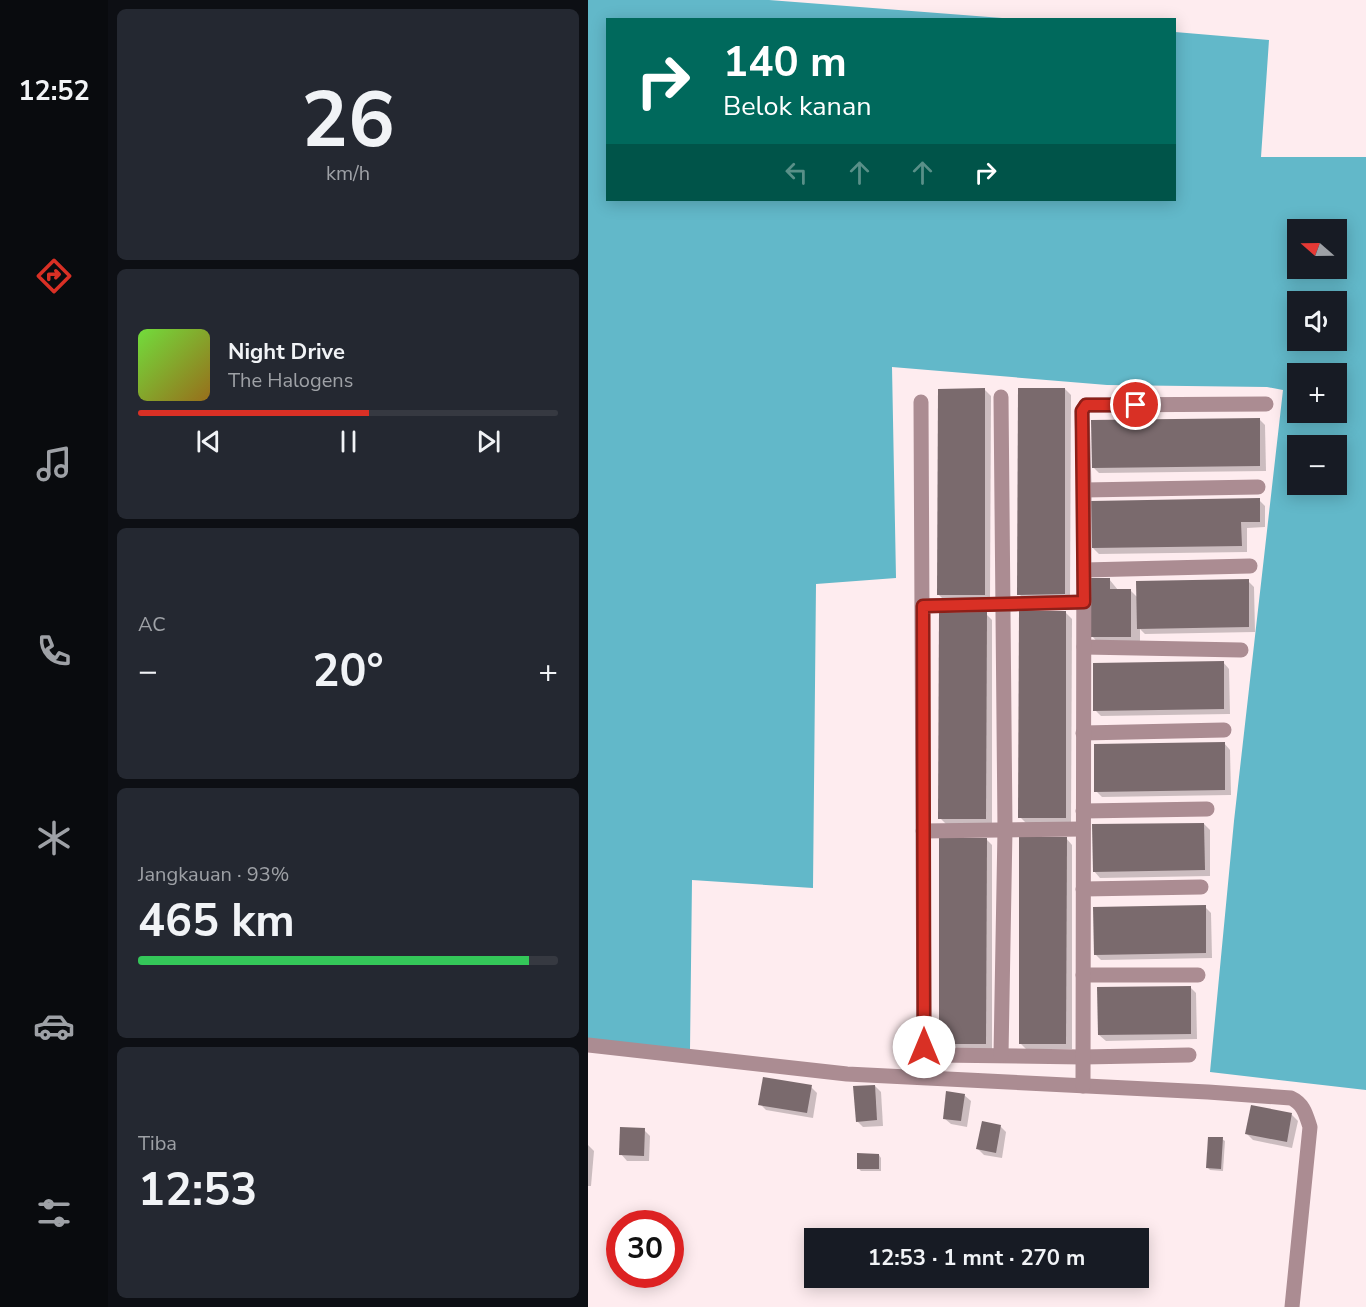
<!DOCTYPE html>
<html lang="id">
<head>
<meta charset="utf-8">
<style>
	:root { --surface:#171b24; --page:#242831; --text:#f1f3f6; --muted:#9ea1a6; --line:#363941; --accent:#d93025 }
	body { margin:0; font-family:"Nunito Sans",sans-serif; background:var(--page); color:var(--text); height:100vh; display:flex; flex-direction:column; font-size:22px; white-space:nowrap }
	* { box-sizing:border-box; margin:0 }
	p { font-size:20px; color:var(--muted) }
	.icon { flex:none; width:33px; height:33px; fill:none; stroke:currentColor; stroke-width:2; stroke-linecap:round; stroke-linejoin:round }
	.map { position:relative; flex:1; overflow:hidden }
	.details { display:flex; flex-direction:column; gap:9px; padding:9px; background:#0d0f14; width:480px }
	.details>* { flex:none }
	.hud { position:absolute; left:18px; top:18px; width:570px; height:183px; border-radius:0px; box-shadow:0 3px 15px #0003; background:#00695c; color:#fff; overflow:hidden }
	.needle { width:39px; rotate:290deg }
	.buttons { position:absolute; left:699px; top:219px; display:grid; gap:12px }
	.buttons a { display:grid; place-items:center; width:60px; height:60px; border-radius:0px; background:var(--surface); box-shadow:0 3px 15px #0003; font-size:30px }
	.speed { position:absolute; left:18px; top:1210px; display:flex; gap:12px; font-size:30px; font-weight:700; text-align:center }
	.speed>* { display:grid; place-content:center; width:78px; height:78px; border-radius:50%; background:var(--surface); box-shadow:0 3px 15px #0003; line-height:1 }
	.speed .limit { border:9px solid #d22; background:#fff; color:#111 }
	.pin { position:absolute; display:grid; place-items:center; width:51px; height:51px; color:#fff; margin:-26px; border:3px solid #fff; border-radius:50%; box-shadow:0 2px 6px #0007 }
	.me { position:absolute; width:66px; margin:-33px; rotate:0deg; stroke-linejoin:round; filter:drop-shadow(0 0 4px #0008) }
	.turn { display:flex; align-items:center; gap:21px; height:126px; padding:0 18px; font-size:27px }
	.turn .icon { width:78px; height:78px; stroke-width:2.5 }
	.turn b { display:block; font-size:42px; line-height:51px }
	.lanes { display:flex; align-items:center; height:57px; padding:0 18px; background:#0003; justify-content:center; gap:30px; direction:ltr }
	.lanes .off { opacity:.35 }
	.big { font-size:45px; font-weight:700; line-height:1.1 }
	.details .card { flex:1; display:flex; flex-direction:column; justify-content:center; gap:9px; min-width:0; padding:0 21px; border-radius:9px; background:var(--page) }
	.details .dial { align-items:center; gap:0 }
	.dial b { font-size:78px; line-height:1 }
	.song { display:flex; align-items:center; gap:18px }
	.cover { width:72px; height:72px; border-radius:9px; background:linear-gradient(135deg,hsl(100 70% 55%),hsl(40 70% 35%)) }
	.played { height:6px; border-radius:3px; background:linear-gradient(90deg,var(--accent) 55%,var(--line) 55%) }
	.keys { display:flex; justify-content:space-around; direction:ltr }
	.heat { display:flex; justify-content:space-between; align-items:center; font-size:33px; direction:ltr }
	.charge { height:9px; border-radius:4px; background:linear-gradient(90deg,#34c759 93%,var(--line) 0) }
	.trip { position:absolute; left:216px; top:1228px; width:345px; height:60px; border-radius:0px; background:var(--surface); box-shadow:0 3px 15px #0003; font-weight:700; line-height:60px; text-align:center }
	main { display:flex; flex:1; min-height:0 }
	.dock { display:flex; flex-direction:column; width:108px; justify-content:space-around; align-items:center; background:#090b0e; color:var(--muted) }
	.dock .icon { width:42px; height:42px }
	.dock .active { color:var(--accent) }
	.dock b { font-size:27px; color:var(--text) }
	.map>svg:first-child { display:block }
</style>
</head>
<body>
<main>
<nav class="dock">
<b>12:52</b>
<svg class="icon active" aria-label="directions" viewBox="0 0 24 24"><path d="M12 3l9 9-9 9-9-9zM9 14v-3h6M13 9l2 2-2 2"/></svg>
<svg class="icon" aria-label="music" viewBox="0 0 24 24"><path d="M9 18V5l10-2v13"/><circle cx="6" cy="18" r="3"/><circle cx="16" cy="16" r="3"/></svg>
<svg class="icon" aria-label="phone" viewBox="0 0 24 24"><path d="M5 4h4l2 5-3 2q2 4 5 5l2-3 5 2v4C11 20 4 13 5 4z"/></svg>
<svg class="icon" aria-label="climate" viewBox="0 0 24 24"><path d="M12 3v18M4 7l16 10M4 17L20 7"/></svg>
<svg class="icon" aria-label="car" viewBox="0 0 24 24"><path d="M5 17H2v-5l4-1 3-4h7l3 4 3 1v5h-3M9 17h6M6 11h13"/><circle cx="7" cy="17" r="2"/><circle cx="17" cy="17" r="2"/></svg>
<svg class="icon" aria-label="filters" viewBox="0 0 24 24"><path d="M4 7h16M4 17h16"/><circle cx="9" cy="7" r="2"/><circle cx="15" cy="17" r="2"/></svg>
</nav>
<section class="details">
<div class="card dial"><b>26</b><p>km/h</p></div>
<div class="card">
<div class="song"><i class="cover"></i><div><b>Night Drive</b><p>The Halogens</p></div></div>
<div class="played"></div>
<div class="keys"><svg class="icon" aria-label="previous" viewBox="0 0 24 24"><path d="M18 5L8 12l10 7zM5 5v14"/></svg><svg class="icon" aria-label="pause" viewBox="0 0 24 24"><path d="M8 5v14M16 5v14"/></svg><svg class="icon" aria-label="next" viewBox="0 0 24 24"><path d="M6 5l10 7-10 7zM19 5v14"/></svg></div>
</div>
<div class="card"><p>AC</p>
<div class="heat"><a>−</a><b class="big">20°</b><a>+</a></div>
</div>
<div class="card"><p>Jangkauan · 93%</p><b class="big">465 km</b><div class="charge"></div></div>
<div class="card"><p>Tiba</p><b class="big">12:53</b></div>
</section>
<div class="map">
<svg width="778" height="1307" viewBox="0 0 778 1307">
	<rect width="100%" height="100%" fill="#feecef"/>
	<path fill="#62b8c9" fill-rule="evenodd" d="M0 0H181L427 19 20 20V200H586L587 32 681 40 673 157H778V1090L622 1072 646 821 695 390 679 387 519 385 304 367 308 578 228 584 225 888 104 880 102 1050 0 1040ZM710 230H748V268H710ZM710 302H748V340H710ZM710 374H748V412H710ZM710 446H748V484H710Z"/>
	<g fill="#0003">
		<path d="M477 389 483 395 482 600H437L431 594Z"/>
		<path d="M397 390 403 396 402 600 357 601 351 595Z"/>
		<path d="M671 419 677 425 678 471 511 473 505 467Z"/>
		<path d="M671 500 677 506V527L659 528V552L511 554 505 548Z"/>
		<path d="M521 579 530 590H542L550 598 660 581 666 587 667 632 557 634 552 629V646H513L504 636Z"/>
		<path d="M478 613 484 619 483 823H438L432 817Z"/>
		<path d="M398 614 404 620V824H358L352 818Z"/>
		<path d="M635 662 641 669 642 714 513 716 507 710Z"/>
		<path d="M636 743 642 750 643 795 514 797 508 791Z"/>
		<path d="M616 824 622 830V876L512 878 506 871Z"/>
		<path d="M478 838 484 845V1049H438L432 1043Z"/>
		<path d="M398 839 404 845V1050H358L352 1044Z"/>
		<path d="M617 907 623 913 624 958 513 960 507 954Z"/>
		<path d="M602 987 608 993 609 1039 518 1041 511 1035Z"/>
		<path d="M287 1086 293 1092 295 1126 275 1127 269 1121Z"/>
		<path d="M223 1087 229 1093 225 1118 178 1110 172 1104Z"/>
		<path d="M376 1095 383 1101 379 1127 363 1124 356 1118Z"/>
		<path d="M664 1107 704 1115 710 1121 704 1148 665 1140 659 1134Z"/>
		<path d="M412 1126 418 1132 414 1158 396 1155 390 1149Z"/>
		<path d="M56 1130 62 1136 61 1161H39L33 1154Z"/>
		<path d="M634 1139 637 1141 635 1171 622 1170 620 1168Z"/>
		<path d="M0 1145 6 1151 3 1186H0Z"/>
		<path d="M291 1155 293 1158V1171H273L270 1168Z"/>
	</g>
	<g fill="#7a6a6d">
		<path d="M397 388V595H349L350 389Z"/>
		<path d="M430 388H477V594L429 595Z"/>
		<path d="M672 418V466L504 468 503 420Z"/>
		<path d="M672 498V522H653L654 546 504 548 503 501Z"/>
		<path d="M503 578H522V589H543V637H503Z"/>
		<path d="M661 579V627L549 629 548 581Z"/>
		<path d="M431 611H478V818H430Z"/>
		<path d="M351 612H399L398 819H350Z"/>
		<path d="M636 661V709L505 711V663Z"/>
		<path d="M637 742V790L506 792V744Z"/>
		<path d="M616 823 617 870 505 872 504 824Z"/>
		<path d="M431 837H479L478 1044H431Z"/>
		<path d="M351 838H399L398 1044H351Z"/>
		<path d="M618 905V953L506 955 505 907Z"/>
		<path d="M603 986V1034L510 1035 509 987Z"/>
		<path d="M175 1077 224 1085 219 1113 170 1105Z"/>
		<path d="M287 1085 289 1120 268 1122 265 1086Z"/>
		<path d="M358 1091 377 1094 373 1121 355 1119Z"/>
		<path d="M663 1105 704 1113 699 1142 657 1134Z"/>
		<path d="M394 1121 413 1125 408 1153 388 1149Z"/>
		<path d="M32 1127 57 1128 56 1156 31 1155Z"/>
		<path d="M620 1137H635L633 1169 618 1168Z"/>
		<path d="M269 1153 291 1154V1169H269Z"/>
	</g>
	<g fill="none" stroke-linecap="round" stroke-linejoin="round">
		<g stroke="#ab8c92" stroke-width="15">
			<path d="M333 402 336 1047 339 1053 348 1055 495 1057 601 1055"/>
			<path d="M496 490 670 487"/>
			<path d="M496 570 662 566"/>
			<path d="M335 606 496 602"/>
			<path d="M496 647 653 650"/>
			<path d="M495 733 636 730"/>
			<path d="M495 811 619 809"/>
			<path d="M335 831 495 829"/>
			<path d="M495 889 613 887"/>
			<path d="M495 975H610"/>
			<path d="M0 1045 259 1074 620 1092 703 1098C716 1104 718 1115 722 1127L704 1307"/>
			<path d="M413 1055 417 829 413 397"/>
			<path d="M495 1086 496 490 494 411 498 405H504L678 404"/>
		</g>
	</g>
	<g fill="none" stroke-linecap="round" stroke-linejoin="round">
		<defs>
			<path id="route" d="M336 1047 335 606 496 602 494 411 498 405H548"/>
		</defs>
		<use href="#route" stroke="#8d1f18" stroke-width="15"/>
		<use href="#route" stroke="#d93025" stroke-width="10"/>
	</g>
</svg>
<div class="buttons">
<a><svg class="needle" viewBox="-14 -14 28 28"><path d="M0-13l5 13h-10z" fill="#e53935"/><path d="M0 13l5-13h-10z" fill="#9ea1a6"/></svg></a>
<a><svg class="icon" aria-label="sound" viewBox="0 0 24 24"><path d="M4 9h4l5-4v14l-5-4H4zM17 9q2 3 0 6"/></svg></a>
<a>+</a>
<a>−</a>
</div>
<div class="speed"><div class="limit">30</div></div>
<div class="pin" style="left:548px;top:405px;background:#d93025"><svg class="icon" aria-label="arrive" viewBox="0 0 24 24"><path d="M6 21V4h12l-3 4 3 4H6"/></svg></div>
<svg class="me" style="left:336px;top:1047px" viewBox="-20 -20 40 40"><circle r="19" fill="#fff"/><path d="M0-13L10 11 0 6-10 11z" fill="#d93025"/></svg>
<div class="trip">12:53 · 1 mnt · 270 m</div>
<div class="hud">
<div class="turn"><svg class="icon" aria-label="right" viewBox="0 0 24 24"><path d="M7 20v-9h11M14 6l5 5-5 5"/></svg><div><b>140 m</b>Belok kanan</div></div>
<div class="lanes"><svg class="icon off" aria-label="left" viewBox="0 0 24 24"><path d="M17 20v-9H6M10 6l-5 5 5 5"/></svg><svg class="icon off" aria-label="ahead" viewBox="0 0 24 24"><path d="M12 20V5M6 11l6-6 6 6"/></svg><svg class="icon off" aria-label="ahead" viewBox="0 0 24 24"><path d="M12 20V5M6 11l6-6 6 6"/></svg><svg class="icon" aria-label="right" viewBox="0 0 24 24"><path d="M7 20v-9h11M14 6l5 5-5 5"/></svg></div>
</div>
</div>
</main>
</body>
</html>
